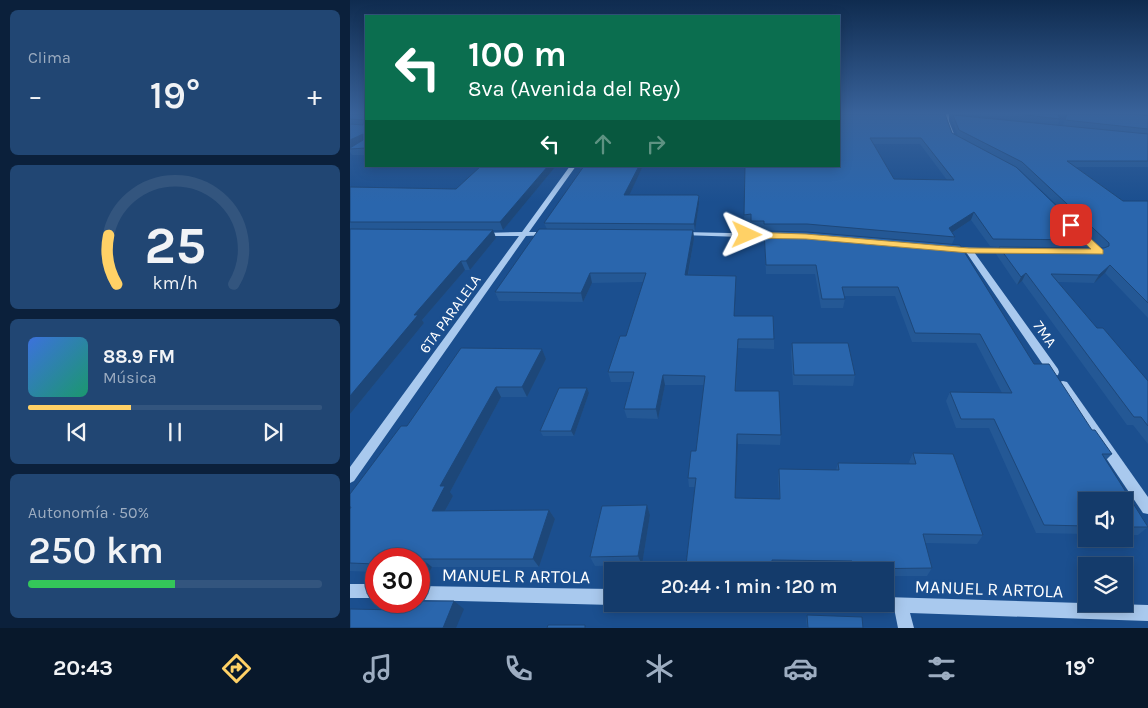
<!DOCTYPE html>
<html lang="es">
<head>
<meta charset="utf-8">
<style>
	:root { --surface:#143b6b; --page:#214673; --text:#f1f3f6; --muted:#9dadc1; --line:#33557e; --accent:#ffd166 }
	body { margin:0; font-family:Karla,sans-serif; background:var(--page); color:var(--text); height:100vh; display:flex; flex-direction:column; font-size:19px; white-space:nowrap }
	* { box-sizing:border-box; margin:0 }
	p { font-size:16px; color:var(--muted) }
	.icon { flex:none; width:28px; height:28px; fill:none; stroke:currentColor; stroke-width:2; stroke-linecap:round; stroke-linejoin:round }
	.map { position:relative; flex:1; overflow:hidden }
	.side { display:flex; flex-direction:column; gap:10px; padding:10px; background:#0b203b; width:350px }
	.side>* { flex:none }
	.guide { position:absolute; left:15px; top:15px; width:475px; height:152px; border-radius:0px; box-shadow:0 2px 12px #0003,0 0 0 1px var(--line); background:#0b6e4f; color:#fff; overflow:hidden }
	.controls { position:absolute; left:728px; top:492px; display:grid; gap:10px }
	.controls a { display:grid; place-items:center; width:55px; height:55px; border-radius:0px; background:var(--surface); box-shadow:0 2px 12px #0003,0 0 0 1px var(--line); font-size:25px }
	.speed { position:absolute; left:15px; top:548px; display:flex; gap:10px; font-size:25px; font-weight:700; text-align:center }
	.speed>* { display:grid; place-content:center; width:65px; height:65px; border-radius:50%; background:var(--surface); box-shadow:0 2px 12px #0003,0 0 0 1px var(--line); line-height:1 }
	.speed .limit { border:8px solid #d22; background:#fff; color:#111 }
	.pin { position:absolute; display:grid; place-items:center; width:42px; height:42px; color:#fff; margin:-21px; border-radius:10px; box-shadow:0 2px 8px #0006 }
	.me { position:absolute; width:55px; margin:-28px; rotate:91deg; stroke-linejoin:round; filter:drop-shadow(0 0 4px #0008) }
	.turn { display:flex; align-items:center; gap:18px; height:105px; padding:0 20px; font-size:22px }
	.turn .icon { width:65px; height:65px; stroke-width:2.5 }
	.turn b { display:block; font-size:35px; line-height:42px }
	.lanes { display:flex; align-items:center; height:48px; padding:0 20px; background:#0003; justify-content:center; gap:25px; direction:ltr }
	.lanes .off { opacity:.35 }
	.big { font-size:38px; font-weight:600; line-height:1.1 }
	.side .tile { flex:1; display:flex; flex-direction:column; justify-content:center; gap:8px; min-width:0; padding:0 18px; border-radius:8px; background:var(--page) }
	.side .dial { align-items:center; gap:0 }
	.dial svg { height:130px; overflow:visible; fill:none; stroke:var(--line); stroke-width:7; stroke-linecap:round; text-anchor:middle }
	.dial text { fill:var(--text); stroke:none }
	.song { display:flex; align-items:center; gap:15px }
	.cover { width:60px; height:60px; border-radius:8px; background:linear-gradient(135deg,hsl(220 70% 55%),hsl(160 70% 35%)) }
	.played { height:5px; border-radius:2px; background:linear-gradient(90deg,var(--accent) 35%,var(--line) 35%) }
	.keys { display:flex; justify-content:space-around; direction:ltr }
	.heat { display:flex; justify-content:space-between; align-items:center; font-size:28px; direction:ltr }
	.charge { height:8px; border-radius:4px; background:linear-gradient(90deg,#34c759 50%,var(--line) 0) }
	.trip { position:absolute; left:254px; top:562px; width:290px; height:50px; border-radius:0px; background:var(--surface); box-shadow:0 2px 12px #0003,0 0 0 1px var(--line); font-weight:600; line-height:50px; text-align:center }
	.menu { display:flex; height:80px; justify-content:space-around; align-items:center; background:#08182b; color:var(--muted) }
	.menu .icon { width:35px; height:35px }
	.menu .active { color:var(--accent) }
	.menu b { font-size:22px; color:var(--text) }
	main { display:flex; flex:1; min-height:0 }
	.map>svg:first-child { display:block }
</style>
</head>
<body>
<main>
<section class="side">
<div class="tile"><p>Clima</p>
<div class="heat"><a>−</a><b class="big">19°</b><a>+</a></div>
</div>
<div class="tile dial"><svg viewBox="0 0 100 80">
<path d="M14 69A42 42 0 1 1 86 69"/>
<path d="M14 69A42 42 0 0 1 9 39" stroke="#ffd166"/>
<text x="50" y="56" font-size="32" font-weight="700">25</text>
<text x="50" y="72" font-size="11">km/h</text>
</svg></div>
<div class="tile">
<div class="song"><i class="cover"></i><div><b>88.9 FM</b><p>Música</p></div></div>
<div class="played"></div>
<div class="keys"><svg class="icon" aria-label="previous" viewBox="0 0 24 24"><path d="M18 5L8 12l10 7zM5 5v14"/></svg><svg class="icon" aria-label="pause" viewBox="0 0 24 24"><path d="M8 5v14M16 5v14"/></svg><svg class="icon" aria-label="next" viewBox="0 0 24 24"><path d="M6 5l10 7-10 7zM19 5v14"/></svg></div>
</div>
<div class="tile"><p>Autonomía · 50%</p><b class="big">250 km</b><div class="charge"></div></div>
</section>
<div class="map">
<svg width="798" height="628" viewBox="0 0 798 628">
	<rect width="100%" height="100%" fill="#1b4f8f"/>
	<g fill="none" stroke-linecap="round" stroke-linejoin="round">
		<g fill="#a9c9ee" fill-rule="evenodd">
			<path d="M595 114H599V121L604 134 600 133 595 121Z"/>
			<path d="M220 166H226L179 232H197L199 233V235L176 236 4 481 0 483V467L169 236H135L132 234 133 233 172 232Z"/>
			<path d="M333 232 425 234 429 236 425 238 331 235V233Z"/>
			<path d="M732 234 734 235 752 250V254H746L730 237V235Z"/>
			<path d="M599 247 662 249V253H659L624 252 708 369 709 372 708 375 704 376 700 375 616 252 599 251Z"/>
			<path d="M713 381 717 382 798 497V514L793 513 709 388 708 385 709 382Z"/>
			<rect x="0" y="584" width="26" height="14"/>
			<path d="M69 586 262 589V604H264L262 605 69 600Z"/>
			<path d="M535 597 798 605V621L560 613 564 628H548L545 613 508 612 503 609 500 604H535Z"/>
		</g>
	</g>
	<g fill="#245895" fill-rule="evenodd">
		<path d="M0 114H16V155H2L0 152Z"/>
		<path d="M489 114 595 115 602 133 666 167 608 136 602 120 603 115 713 125 717 114H787L798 116V167H726L773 201H798V318L755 273 744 283 708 282 747 328 798 381V444L783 425H777L672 281 667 285 646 254 649 247 640 246 621 220 602 233 605 237 602 244 684 364 742 430 762 454 756 460 798 526V527L788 535H774V501H736V534L686 533 639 428H606L596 401 600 392 652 393 626 343 562 342 545 296H494L495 299 493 308H471L465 274H416L414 229H401V222H394L395 166H489ZM523 144H570L597 180 544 179ZM666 167 669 169 752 248H737L742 240Z"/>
		<path d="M614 114H708L710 119 708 125Z"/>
		<path d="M131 166H206L153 230H143L146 238 120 270H115L72 320 74 323 0 414V187L106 189Z"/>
		<path d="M227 166H293L279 195 349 204 345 231H343L344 239 338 276 386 285 384 316 424 339V349L388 348 386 391 431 435 430 445 388 444 385 498 429 499 428 479 429 469 486 470 488 463 560 464 559 462 563 453 633 535 627 544 575 543 582 568 577 576H535V571H500L499 569 422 568V571H337L336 565 345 487H339L338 478 346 451 354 385H315L308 419 277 418 274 409 281 382H261L258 372 276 336 293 282 242 283 233 302 149 301 145 292 197 229 194 223 232 170Z"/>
		<path d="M442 343 505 375 503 386 443 385 441 353Z"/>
		<path d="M192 349 196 359 177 397H151L100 492 103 496 95 511 199 510 205 519 189 567H82L79 573 69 572V559H26V572L0 571V494L57 426Z"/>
		<path d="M237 388 239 393 224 436H193L190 431Z"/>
		<path d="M297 505 300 515 292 565 245 566 240 557Z"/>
		<path d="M457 615 513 628H457L456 619Z"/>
	</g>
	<g fill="#1d4779">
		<path d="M13 134 16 140 0 148V140Z"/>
		<path d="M198 166H206L153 230 150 222Z"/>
		<path d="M289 166H293L276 202 274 195Z"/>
		<path d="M349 196V204L345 231 344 224Z"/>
		<path d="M624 212 621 220 597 236 599 228Z"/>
		<path d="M143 230 146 238 120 270 116 261Z"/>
		<path d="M343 230 344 239 336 285 335 275Z"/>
		<path d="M111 261 115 270 72 320 74 323 0 414V396L64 315Z"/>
		<path d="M760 265 755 273 744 283 749 275Z"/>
		<path d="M240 273 242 283 233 302 231 293Z"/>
		<path d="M676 273 672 281 667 285 671 277Z"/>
		<path d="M386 276V285L384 325V316Z"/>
		<path d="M388 339V348L385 400V391Z"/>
		<path d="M192 349 196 359 177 397 172 387Z"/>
		<path d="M313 375 315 385 308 419 306 409Z"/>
		<path d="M146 387 151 397 100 492 103 496 90 520 82 511 90 486Z"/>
		<path d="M237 388 239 393 224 436 221 431Z"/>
		<path d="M387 434 388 444 385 507V498Z"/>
		<path d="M297 505 300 515 292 565 288 556Z"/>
		<path d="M199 510 205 519 189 567 183 559Z"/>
		<path d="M72 559 82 567 79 573 69 564Z"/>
		<path d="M104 601 114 609 106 628H93Z"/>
	</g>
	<g fill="#2a66ad" stroke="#1d4779" fill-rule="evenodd">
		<path d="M0 114H16V148L0 149V148L13 140V134L0 140V124L13 125 14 120 0 119Z"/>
		<path d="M489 114H595L602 133 666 167 742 240 643 239 624 212 599 228 605 237 457 224H414V221H401V214L394 215 395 166H489ZM520 138H571L604 180 544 179Z"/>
		<path d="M668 114H708L710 119Z"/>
		<path d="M717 114H787L798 116V129L715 120Z"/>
		<path d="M603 115 798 134V161H717L773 201H798V303L760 265 749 275 701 274 747 328H753L798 381V426L791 417H784L676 273 671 277 649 247 754 248 759 246V243L672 162 609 130Z"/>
		<path d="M131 166H198L150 222H0V187L106 189Z"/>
		<path d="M234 166H289L274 195H347L349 196 344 224 194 223Z"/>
		<path d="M0 229 143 230 116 261H111L64 315H68L0 396Z"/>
		<path d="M189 229 343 230 335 275 386 276 384 316H423L424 339H388L385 391H429L431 435 387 434 385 498 430 499 429 469 489 470 488 463 566 464 563 453 603 454 633 535 573 534 582 568 504 569 502 561 422 560V567L336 565 346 478H338L341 451H346L355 376 313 375 306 409H274L284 372H258L270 336H276L296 273H240L231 293 145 292Z"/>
		<path d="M414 231 457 232 610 245 684 364H699L742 430H745L762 454H752L798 527H774V501H736V526L694 525 644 419H611L600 392 662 393 630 334 565 333 548 287H492L495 299H472L466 265H416Z"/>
		<path d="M442 343H498L505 375H444Z"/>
		<path d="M111 348 192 349 172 387H146L90 486H95L82 511 199 510 183 559H72L69 564V559H26V564L0 563V509L1 507H0V494L51 426H57Z"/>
		<path d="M209 388H237L221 431H190Z"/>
		<path d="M297 505 288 556 240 557 252 506Z"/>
		<path d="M53 601H104L93 628H0V609L49 610Z"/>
		<path d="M457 615 512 617 513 628H458Z"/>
		<path d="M198 625H235V628H197Z"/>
	</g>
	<linearGradient id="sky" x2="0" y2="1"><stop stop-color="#0f2b4f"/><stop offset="0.56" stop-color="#39639b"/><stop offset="1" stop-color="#39639b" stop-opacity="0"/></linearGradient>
	<rect width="798" height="202" fill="url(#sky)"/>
	<path fill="#ffd166" stroke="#a68842" d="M718 223H724L753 250V254L619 253 456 239 397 238 393 235 397 232 456 234 619 248 741 249 718 227Z"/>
	<g text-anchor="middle" stroke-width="5" stroke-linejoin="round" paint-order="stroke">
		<g font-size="15" fill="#fff" stroke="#1b4f8f">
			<text transform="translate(100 314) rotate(-54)" y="5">6TA PARALELA</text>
			<text transform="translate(695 334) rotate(55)" y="5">7MA</text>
		</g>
		<g font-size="18" fill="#fff" stroke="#1b4f8f">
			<text transform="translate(166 576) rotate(1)" y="6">MANUEL R ARTOLA</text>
			<text transform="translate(639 589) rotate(2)" y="6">MANUEL R ARTOLA</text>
		</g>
	</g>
</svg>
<div class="controls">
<a><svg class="icon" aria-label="sound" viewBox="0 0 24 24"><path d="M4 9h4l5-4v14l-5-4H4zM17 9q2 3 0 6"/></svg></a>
<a><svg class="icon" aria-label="layers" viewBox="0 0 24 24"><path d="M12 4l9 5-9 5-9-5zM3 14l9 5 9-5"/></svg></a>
</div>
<div class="speed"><div class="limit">30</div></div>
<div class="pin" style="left:721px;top:225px;background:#d93025"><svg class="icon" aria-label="arrive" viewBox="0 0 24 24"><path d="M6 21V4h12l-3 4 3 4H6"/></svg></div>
<svg class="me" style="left:397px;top:235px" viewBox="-20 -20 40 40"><path d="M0-17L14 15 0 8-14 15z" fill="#ffd166" stroke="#fff" stroke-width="4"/></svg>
<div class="trip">20:44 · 1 min · 120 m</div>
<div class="guide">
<div class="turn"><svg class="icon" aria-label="left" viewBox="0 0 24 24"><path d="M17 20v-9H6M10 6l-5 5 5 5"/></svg><div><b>100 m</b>8va (Avenida del Rey)</div></div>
<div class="lanes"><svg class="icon" aria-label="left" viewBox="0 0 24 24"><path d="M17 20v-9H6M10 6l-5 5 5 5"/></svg><svg class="icon off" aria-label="ahead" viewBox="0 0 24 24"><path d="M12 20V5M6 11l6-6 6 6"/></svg><svg class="icon off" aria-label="right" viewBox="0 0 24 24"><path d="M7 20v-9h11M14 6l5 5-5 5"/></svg></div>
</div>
</div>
</main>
<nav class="menu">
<b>20:43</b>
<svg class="icon active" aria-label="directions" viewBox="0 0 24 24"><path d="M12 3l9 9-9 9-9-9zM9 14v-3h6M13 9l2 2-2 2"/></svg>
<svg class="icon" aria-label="music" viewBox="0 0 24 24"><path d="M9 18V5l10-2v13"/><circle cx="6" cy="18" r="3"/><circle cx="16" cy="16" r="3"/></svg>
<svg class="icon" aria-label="phone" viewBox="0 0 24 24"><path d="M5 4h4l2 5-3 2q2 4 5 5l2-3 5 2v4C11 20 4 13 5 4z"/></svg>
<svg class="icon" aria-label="climate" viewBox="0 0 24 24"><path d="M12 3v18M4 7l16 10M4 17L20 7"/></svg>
<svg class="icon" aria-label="car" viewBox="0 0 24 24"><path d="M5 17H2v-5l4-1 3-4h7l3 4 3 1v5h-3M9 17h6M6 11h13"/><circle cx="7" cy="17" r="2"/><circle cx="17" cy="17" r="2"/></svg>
<svg class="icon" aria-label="filters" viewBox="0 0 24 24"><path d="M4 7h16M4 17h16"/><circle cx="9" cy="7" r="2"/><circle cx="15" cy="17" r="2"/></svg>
<b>19°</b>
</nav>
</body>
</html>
